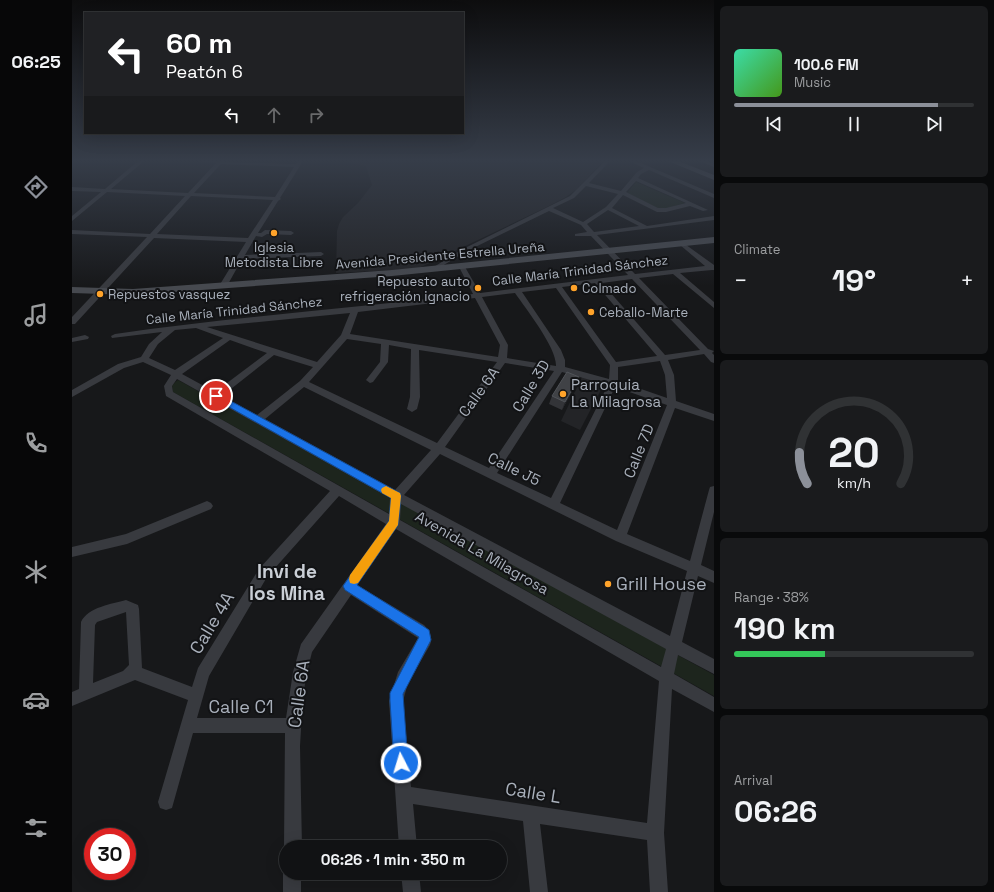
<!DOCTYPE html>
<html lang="en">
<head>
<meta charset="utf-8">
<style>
	:root { --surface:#111214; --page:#1a1b1d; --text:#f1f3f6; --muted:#9c9ea0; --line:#303234; --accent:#8c9099 }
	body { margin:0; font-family:"Space Grotesk",sans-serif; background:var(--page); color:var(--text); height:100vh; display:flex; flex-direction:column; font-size:15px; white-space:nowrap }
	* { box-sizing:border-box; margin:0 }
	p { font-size:13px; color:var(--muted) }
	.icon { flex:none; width:22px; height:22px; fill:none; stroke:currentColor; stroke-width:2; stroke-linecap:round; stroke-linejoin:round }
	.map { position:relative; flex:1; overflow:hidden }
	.side { display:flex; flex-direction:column; gap:6px; padding:6px; background:#090a0b; width:280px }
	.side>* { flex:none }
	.banner { position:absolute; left:12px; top:12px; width:380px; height:122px; border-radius:0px; box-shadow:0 4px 16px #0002,0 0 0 1px var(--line); background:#202124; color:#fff; overflow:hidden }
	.speed { position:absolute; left:12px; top:828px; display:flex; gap:8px; font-size:20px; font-weight:700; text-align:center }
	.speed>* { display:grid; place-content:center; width:52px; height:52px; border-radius:50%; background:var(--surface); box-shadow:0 4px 16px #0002,0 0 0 1px var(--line); line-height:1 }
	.speed .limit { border:6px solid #d22; background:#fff; color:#111 }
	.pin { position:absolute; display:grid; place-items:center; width:34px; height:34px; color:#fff; margin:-17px; border:2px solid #fff; border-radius:50%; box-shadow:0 1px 4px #0007 }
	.me { position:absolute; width:44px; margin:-22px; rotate:355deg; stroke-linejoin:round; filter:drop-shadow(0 0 3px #0008) }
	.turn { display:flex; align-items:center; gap:14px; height:84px; padding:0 16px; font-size:18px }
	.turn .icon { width:52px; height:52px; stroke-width:2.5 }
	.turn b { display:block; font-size:28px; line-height:34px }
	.lanes { display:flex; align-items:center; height:38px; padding:0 16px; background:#0003; justify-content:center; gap:20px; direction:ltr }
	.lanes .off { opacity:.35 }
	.big { font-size:30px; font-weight:700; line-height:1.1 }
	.side .tile { flex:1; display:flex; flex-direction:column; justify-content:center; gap:6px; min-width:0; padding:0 14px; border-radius:6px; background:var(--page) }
	.side .dial { align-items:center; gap:0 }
	.dial svg { height:104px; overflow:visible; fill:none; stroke:var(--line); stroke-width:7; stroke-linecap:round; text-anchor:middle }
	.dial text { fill:var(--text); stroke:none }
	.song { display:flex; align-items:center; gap:12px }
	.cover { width:48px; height:48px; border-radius:6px; background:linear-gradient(135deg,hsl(160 70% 55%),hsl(100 70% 35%)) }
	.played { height:4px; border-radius:2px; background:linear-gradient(90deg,var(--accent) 85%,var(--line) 85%) }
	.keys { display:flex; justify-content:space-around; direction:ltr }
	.heat { display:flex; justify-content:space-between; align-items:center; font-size:22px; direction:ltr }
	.charge { height:6px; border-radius:3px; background:linear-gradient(90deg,#34c759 38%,var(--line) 0) }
	.trip { position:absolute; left:207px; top:840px; width:228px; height:40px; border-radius:20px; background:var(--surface); box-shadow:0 4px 16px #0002,0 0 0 1px var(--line); font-weight:700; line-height:40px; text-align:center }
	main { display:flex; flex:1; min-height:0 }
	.tab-bar { display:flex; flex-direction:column; width:72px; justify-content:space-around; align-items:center; background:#070708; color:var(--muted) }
	.tab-bar .icon { width:28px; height:28px }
	.tab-bar .active { color:var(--accent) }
	.tab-bar b { font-size:18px; color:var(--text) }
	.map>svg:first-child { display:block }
</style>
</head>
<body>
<main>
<nav class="tab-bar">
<b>06:25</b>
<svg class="icon active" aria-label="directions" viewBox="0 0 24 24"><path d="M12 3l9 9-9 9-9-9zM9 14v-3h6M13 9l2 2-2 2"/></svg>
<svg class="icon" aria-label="music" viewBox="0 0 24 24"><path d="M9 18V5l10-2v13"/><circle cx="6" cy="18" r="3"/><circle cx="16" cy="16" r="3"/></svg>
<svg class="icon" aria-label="phone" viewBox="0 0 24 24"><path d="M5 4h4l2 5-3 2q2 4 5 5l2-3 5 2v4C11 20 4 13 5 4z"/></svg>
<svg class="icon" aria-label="climate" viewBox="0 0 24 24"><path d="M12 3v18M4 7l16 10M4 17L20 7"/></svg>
<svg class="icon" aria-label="car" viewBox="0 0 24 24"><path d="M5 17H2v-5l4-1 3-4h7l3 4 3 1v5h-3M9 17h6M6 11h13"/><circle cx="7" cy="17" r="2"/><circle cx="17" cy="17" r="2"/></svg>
<svg class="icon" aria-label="filters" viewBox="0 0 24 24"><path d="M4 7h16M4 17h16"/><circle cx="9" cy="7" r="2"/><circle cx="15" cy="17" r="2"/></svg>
</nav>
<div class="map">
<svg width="642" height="892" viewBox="0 0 642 892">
	<rect width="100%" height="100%" fill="#17181a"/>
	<g fill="#232427">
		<path d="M269 161H531L505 189 494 197 475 207 345 269 264 273 265 231 267 224 271 217 286 203 300 185 294 166Z"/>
		<path d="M511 375 532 384 508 430 489 421Z"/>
	</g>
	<g fill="#1d251d">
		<path d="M564 182 613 203 593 209 585 208 555 193Z"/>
		<path d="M106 380 642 675V696L101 392 100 385Z"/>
	</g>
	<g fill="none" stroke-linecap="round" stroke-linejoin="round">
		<g fill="#383a3f" fill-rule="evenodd">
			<path d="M66 161H72L39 189 116 193 144 163 126 161 224 164 226 161H231L208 198 209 199 206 201 186 233H189L193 230 219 231 222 233 219 235 195 234 190 237 184 236 173 255 249 252 252 254 249 256 170 259 155 286 151 288 147 286 174 242 82 238 3 324H0V317L75 237 0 234V230L78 234 113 196 35 192 0 221V216L29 192 0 191V187L33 189ZM149 164 222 167 203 197 122 193ZM119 196 201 200 176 238 85 234Z"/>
			<path d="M533 161H538L517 183 549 191 565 172 572 168 557 161H564L642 194V198L577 170 569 174 566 178 636 210 631 211 618 206 594 212H585L551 195 540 208 575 226 642 216V220L525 235 563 274 633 266 608 245V243L610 242 642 265V270H640L608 273 642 302V308L601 274 567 278 636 349 642 351 640 353 642 355V363L639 362 632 354 596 360 602 375 604 401 642 414V421L603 408 555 534 618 561 637 490 638 487 642 486V512L629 565 642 571V583L626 576 610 642 642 659V674L606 655 602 674 642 697V712L600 689 592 833 596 892H578L575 840 468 824 476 892H458L451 821 341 804 345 847H327L317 701 326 672 346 638 279 595 240 652 235 672 231 696 228 746 230 847H214V851L212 847 213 733H121L100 808 94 810 88 808 86 802 116 700 63 680 0 706V692L7 689 9 622C16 607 40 604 54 600L66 605 67 609 70 668 120 687 126 668 187 569 258 491 94 396 92 386 99 375 71 362 52 368 0 397V390L46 364 69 357 77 344 90 332 40 338 39 336 43 334C162 317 282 308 401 294L387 267 390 265 393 267 408 293 556 275 519 236H503V234L515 232 509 225 477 211 393 252 362 271 357 270 389 250 498 196ZM564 181 614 203 594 208H586L554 192ZM514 186 546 194 534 207 511 222 481 208 502 198ZM536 210 567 226 522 232 515 224ZM560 279 628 350 593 355 530 283ZM523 283 585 356 544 362 490 287ZM484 288 538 365 537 379 493 367V360L489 350 450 292ZM443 293C454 309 485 348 484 366L435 358 436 345 410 297ZM403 298 428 345 426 357 278 334 286 312ZM278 313 269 335 245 362 135 327ZM124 328 151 338 103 370 77 358 86 344 103 330ZM275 339 309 344 308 362 294 380 298 383 301 382 316 362 317 345 339 349 338 397 335 409 340 412 345 409 348 397 347 350 425 362 365 443 237 382ZM158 340 195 353 143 392 110 374ZM202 355 241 367 228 381 185 415 150 396ZM588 361 593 375 595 398 546 381V367ZM433 363 482 371 417 468 373 447ZM490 372 536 385 479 498 425 473ZM105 379 318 498 317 514 101 392 100 386ZM232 387 359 450 323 490 193 419ZM543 387 595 405 545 530 488 503ZM368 454 544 541 615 571 598 636 332 495ZM267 496 314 524 229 644 221 672 214 718H125L137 676 195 577ZM329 504 594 649 589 667 328 520ZM324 529 587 681 575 823 339 787 331 701 336 683 358 645C361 637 358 631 352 625L285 585ZM54 612 57 665 51 671 21 683 23 625 25 622Z"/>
			<path d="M627 161H635L642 164V167Z"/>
			<path d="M13 335 17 337 16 339 0 342V338Z"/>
			<path d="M135 501 139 503 141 506 139 509 55 544 0 557V547L54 534Z"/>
			<path d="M214 867V873H229V892H211V873Z"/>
			<path d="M329 873H347L349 892H331Z"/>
		</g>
		<g fill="#46494f" fill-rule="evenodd">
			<path d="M596 161H606L642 175V180Z"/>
			<path d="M642 237V243L320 276 61 295 0 293V287L61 289 320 270Z"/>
		</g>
	</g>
	<path fill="#333438" d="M504 384 490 410 477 404 480 396Z"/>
	<path fill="#222326" d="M507 377 504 384 490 410 493 402Z"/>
	<path fill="#404246" stroke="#505358" d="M495 372 507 377 493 402 480 396Z"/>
	<linearGradient id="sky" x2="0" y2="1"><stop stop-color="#0d0d0e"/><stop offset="0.56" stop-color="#363d49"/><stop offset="1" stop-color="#363d49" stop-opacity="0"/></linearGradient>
	<rect width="642" height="286" fill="url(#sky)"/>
	<path fill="#1a73e8" stroke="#114b97" d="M144 393 328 493 329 496 326 525 285 585 351 626 357 630 359 640 331 694 336 763 334 768 329 770 324 768 322 763 318 701V693L347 637 273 590 271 586 317 521 319 498 141 398 140 396 141 394Z"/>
	<path fill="#f59e0b" d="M314 486 328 493 329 496 326 525 286 583 282 584 278 583 277 579 278 575 317 521 319 498 310 493 309 490 310 488Z"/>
	<g fill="#ffa32a" stroke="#121315" stroke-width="1.5">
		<circle cx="202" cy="233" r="4"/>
		<circle cx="406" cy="288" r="4"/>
		<circle cx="502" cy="288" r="4"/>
		<circle cx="28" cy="294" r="4"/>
		<circle cx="519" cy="312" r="4"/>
		<circle cx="491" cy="394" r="4"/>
		<circle cx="536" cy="584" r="4"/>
	</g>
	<g text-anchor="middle" stroke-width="4" stroke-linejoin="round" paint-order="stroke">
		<g font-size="13" fill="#a9b0bb" stroke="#121315" text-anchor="start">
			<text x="202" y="252" text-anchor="middle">Iglesia<tspan x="202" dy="15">Metodista Libre</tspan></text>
			<text x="398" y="286" text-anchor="end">Repuesto auto<tspan x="398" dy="15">refrigeración ignacio</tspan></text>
			<text x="510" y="293">Colmado</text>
			<text x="36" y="299">Repuestos vasquez</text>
			<text x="527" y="317">Ceballo-Marte</text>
		</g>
		<g font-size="13" fill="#a9b0bb" stroke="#121315">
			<text transform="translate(368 255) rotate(-5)" y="5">Avenida Presidente Estrella Ureña</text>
			<text transform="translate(508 270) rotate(-7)" y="5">Calle María Trinidad Sánchez</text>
			<text transform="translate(162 310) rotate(-6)" y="5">Calle María Trinidad Sánchez</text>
		</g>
		<g font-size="15" fill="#a9b0bb" stroke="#121315" text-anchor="start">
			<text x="499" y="390">Parroquia<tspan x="499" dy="17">La Milagrosa</tspan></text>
		</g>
		<g font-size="15" fill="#a9b0bb" stroke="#121315">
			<text transform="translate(459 386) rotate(-59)" y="5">Calle 3D</text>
			<text transform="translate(407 392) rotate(-54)" y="5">Calle 6A</text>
			<text transform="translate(567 451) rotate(-68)" y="5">Calle 7D</text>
			<text transform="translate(442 469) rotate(26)" y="5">Calle J5</text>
			<text transform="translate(410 553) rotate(30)" y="5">Avenida La Milagrosa</text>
		</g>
		<g font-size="18" fill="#a9b0bb" stroke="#121315" text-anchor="start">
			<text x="544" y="590">Grill House</text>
		</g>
		<g font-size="18" fill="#a9b0bb" stroke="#121315">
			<text transform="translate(140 623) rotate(-59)" y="6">Calle 4A</text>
			<text transform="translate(227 694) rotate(-82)" y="6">Calle 6A</text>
			<text x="169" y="713">Calle C1</text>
			<text transform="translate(461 793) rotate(9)" y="6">Calle L</text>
		</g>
		<g font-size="19" font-weight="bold" fill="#cacfd6" stroke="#121315">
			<text x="215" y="578">Invi de<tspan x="215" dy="22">los Mina</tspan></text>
		</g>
	</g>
</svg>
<div class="speed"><div class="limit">30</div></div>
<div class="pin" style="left:144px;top:396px;background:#d93025"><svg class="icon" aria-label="arrive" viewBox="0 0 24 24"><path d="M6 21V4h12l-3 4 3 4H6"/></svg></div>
<svg class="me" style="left:329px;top:763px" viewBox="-20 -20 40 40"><circle r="17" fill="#1a73e8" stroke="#fff" stroke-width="3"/><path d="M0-11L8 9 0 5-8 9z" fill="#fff"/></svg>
<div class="trip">06:26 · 1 min · 350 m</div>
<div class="banner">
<div class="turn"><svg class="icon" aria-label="left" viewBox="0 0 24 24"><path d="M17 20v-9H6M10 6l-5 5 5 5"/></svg><div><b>60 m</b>Peatón 6</div></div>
<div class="lanes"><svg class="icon" aria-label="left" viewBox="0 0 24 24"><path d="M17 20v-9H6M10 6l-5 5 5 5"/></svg><svg class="icon off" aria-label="ahead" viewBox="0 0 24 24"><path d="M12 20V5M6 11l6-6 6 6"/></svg><svg class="icon off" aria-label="right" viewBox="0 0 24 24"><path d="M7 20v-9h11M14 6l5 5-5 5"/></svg></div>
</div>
</div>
<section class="side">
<div class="tile">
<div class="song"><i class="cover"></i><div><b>100.6 FM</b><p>Music</p></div></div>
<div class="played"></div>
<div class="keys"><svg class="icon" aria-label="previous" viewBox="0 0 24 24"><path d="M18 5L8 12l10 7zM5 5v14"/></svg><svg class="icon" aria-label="pause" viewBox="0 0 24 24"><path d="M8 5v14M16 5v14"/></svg><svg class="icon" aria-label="next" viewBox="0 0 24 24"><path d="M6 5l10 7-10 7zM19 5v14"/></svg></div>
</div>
<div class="tile"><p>Climate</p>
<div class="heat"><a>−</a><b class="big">19°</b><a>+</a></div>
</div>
<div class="tile dial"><svg viewBox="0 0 100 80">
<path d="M14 69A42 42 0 1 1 86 69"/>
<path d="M14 69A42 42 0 0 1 8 45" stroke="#8c9099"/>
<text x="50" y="56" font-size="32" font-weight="700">20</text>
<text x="50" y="72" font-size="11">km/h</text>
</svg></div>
<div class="tile"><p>Range · 38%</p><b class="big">190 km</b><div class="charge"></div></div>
<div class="tile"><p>Arrival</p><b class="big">06:26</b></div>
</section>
</main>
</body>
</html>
